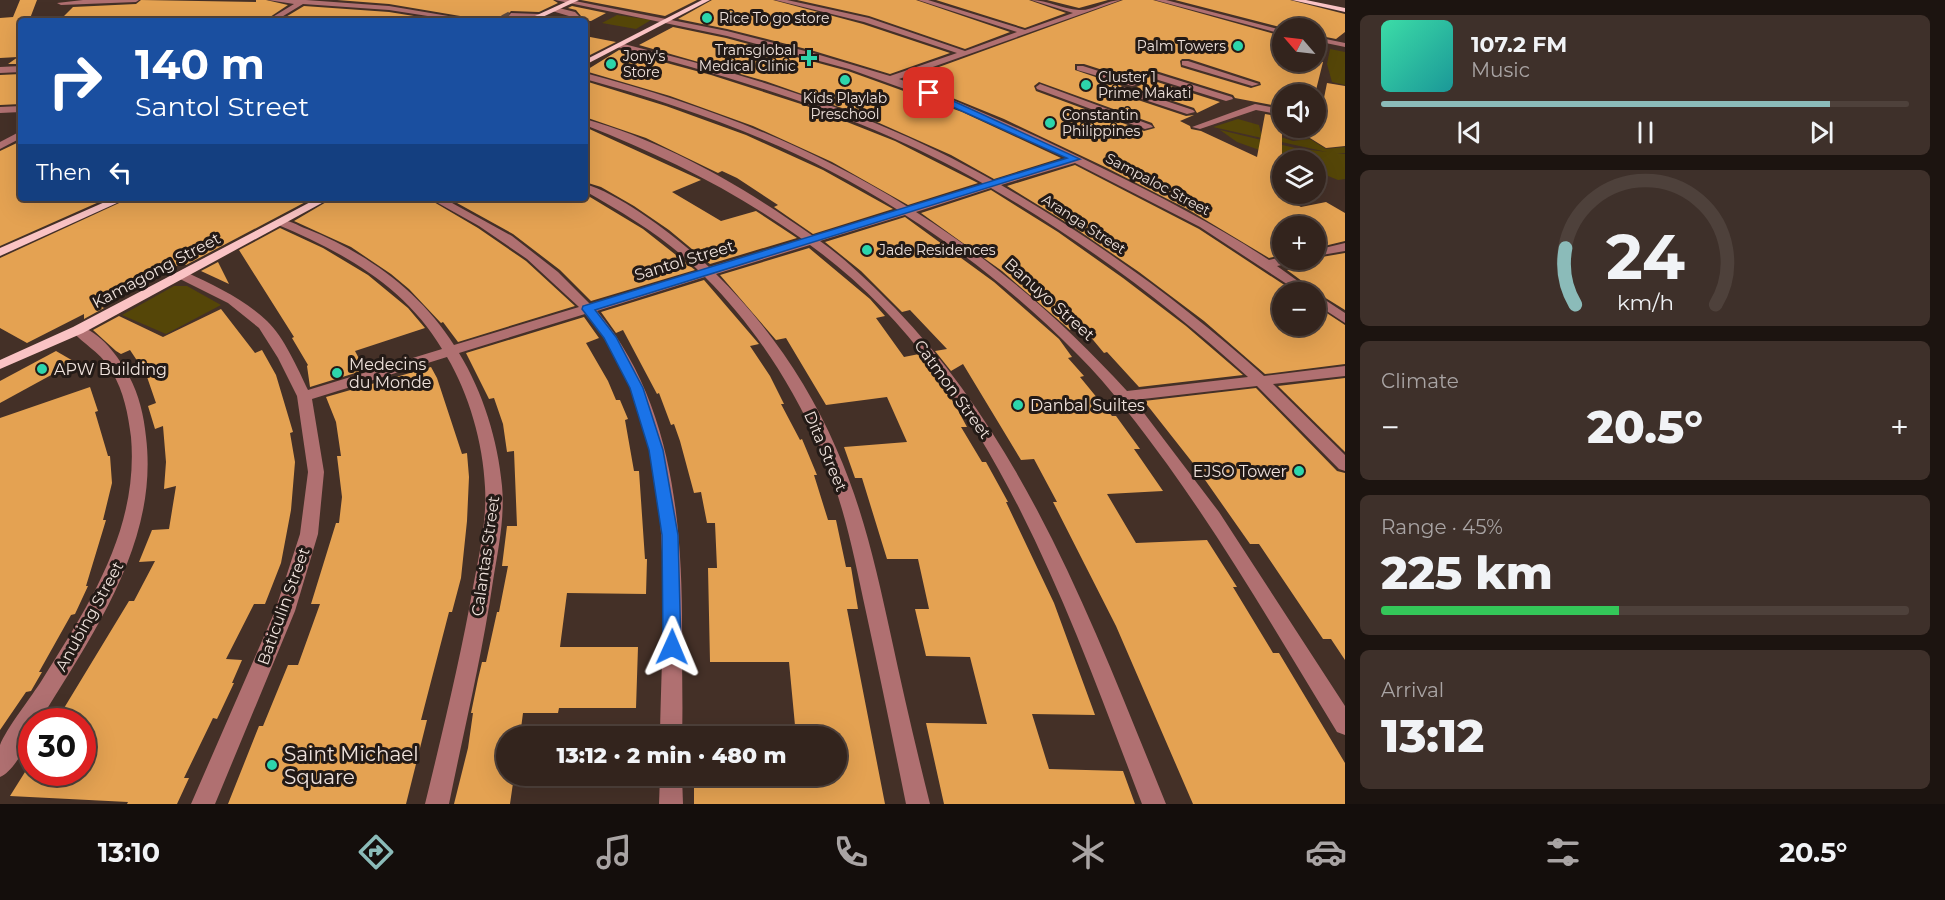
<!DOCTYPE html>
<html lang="en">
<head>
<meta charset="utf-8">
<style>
	:root { --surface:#33241d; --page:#3e302a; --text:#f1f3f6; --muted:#a9a4a4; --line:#4e413b; --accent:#8bbbb9 }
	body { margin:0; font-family:Montserrat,sans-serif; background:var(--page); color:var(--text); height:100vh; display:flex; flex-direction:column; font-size:22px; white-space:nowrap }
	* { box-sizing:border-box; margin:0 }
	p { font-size:20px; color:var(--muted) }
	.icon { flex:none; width:33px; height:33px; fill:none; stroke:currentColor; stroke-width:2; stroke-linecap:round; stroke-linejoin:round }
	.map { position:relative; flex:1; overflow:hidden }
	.sheet { display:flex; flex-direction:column; gap:15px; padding:15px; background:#1c1410; width:600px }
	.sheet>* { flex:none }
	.top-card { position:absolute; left:18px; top:18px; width:570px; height:183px; border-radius:6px; box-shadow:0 6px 24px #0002,0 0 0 2px var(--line); background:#1a4fa0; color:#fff; overflow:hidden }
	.needle { width:39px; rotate:298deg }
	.controls { position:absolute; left:1272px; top:18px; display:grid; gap:12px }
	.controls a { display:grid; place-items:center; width:54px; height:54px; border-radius:50%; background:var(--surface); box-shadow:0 6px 24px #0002,0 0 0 2px var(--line); font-size:30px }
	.speed { position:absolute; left:18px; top:708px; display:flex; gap:12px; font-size:30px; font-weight:700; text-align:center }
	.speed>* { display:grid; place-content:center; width:78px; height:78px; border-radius:50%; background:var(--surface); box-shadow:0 6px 24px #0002,0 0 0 2px var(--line); line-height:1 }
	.speed .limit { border:9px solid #d22; background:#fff; color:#111 }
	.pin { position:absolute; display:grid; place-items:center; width:51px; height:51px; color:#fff; margin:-26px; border-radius:12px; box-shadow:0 3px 9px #0006 }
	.me { position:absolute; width:66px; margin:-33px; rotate:1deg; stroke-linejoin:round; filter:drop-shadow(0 0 4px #0008) }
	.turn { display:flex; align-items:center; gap:21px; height:126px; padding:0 18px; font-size:27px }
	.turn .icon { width:78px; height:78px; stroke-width:2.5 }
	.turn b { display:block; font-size:42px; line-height:51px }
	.then { display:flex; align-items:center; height:57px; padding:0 18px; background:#0003; gap:12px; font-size:22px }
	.big { font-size:45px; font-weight:800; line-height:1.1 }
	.sheet .widget { flex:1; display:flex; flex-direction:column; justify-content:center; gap:9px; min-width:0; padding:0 21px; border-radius:9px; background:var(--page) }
	.sheet .dial { align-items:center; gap:0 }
	.dial svg { height:156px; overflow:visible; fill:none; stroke:var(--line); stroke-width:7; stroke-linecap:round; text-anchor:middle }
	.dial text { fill:var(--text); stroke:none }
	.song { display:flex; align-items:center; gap:18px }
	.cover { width:72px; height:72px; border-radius:9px; background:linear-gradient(135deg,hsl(160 70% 55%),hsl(180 70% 35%)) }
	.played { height:6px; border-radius:3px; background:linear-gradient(90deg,var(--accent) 85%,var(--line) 85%) }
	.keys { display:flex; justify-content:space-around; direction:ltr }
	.heat { display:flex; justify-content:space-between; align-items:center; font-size:33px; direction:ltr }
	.charge { height:9px; border-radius:4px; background:linear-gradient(90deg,#34c759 45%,var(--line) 0) }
	.trip { position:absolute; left:496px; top:726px; width:351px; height:60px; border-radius:30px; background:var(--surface); box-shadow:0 6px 24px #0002,0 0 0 2px var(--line); font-weight:800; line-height:60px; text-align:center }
	.menu { display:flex; height:96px; justify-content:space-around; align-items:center; background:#140e0c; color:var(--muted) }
	.menu .icon { width:42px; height:42px }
	.menu .selected { color:var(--accent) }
	.menu b { font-size:27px; color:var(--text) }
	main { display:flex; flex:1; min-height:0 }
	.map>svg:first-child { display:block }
</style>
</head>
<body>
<main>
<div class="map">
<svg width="1345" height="804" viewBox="0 0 1345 804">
	<rect width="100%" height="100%" fill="#443027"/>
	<g fill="#554608">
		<path d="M617 15 651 20 636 29 602 23Z"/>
		<path d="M1330 49 1345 52V85L1332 82 1327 64Z"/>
		<path d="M1238 119 1259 125 1262 138 1213 127Z"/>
		<path d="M1220 130 1295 148 1327 152 1263 138 1262 131 1293 141 1310 139 1326 149 1345 147V153H1337L1345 154V179L1338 180 1316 171V160H1287L1237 142Z"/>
		<path d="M174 286H187L221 305 166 334 122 315Z"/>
	</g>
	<g fill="#e4a252" fill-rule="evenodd">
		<path d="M20 0H37L29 21H21V64H8L18 57 0 58V18L13 17Z"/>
		<path d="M141 0 256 2V0H266L288 5 264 21H59L73 7 136 4Z"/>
		<path d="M337 0H553L558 3 539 12 511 11 506 16V19L518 21H507L504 17H498L493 21H480L478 19 389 4Z"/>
		<path d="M581 0H697L665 16Z"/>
		<path d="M712 0H773L863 24 950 53 890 74 814 51 727 29 678 19Z"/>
		<path d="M797 0H916L1010 32 965 49 869 16Z"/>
		<path d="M936 0H1029L1066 13 1025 28Z"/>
		<path d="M1047 0H1108L1079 8Z"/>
		<path d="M1123 0H1153L1282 36V62H1323L1315 94 1282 88V107L1235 98 1233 95 1156 71 1150 74 1151 80 1220 102 1197 113 1194 108 1134 88 1141 85 1140 82 1084 64H1075V70L1122 86 1118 89 1120 94 1186 116 1194 115 1180 121 1190 126 1191 129 1201 131 1257 157 1265 114 1282 117V197L1301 207 1326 202 1345 213V241L1316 248V226H1282V255L1269 258 1189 210 1105 167 1004 119 906 79ZM1182 59H1189L1260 82 1261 85 1251 88 1181 67 1180 61ZM1039 82 1152 123 1155 128 1144 131 1036 91 1034 86Z"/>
		<path d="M1175 0H1290L1345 14V32L1336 39 1316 35V28H1284Z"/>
		<path d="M304 6 389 12 445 21H279Z"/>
		<path d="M572 6 606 13 591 21H572L581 16 576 10 568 8Z"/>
		<path d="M673 27 726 38 848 71 962 112 1061 158 994 179 951 155 859 114 765 81 639 45Z"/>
		<path d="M585 36 616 42 590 55 585 54Z"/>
		<path d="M619 50 711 75 804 105 895 141 978 183 908 205 832 162 753 126 670 96 585 71Z"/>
		<path d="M21 74V104L0 105V75Z"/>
		<path d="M585 81 666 106 746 135 823 170 893 209 813 234 774 207 778 205 737 178 722 171 718 173 646 138 585 117Z"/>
		<path d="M1327 83 1345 86V146L1326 148 1294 128H1318Z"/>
		<path d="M585 127 701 180 672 192 721 221 756 211 797 238 710 264 669 230 634 206 601 187 585 182Z"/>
		<path d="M21 141V198H108L0 246V151Z"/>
		<path d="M1075 165 1199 229 1292 290 1282 292V326H1316V306L1345 325V364L1265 374 1204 321 1139 272 1072 226 1007 186Z"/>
		<path d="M991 190 1058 232 1123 278 1186 326 1243 375 1139 387 1107 352 1104 353 1079 323 1070 330 1002 271 921 213Z"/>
		<path d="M585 194 643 229 695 270 591 301 560 270 513 234 448 198H585Z"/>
		<path d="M130 198H313L186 265 182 263 141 284 99 306 104 308 84 319V314L27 343 0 328V258Z"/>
		<path d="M333 198H427L478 228 526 261 575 306 458 342 443 322 441 323 409 289 391 274 351 247 294 221Z"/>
		<path d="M905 217 994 282 1059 339 1072 357 1068 358 1084 376 1080 377 1112 416H1116L1140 449H1134L1163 491 1107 494 1136 543 1207 540 1237 587H1233L1273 653H1279L1345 763V804H1193L1116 626 1053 502H1057L1034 459 1021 460 963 364 951 371 935 351 947 349 910 310 902 312 861 271 825 242Z"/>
		<path d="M280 228 323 248 368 275 408 308 425 328 355 351 365 370 310 387 307 366 308 365 292 338 294 337 239 250Z"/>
		<path d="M809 248 870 299 885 316 876 318 904 357 919 354 924 360 954 403 967 427H961L982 462H986L1008 502H1006L1054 603 1095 715 1032 714 1049 769 1123 771 1135 804H944L926 723 987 724 970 657 926 656 915 609H929L918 559H887L862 478H855L844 447 907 442 887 397 826 405 786 338 776 340 720 275Z"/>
		<path d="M1345 253V310L1316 292V286L1310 287 1287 270 1316 266V258Z"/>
		<path d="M218 262 229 284 201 271Z"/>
		<path d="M704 280 759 344 750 346 770 376 784 404H781L800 440 802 439 817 475H814L828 520H836L846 567H851L858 609H847L885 804H694V776H837V736H796L789 662H710L708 568H717L715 523H707L701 492 694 493 680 441 674 424 671 425 659 393 657 394 623 330 616 333 601 312Z"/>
		<path d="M221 309 255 353 262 350 276 375 293 432 290 433 295 462 291 510 281 563 265 604H254L226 659 242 660 232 683H234L217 719 213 718 184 778H189L177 804H127L128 802 10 796 25 772H82V719L58 718 129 601H134L155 561 139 562 152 530 169 529 176 486 164 489 166 462 163 426 155 429 148 406 156 403 146 374 130 350 121 354 116 351 93 330 119 316 163 337Z"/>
		<path d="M584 317 599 338 586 343 608 381 616 400H620L628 419 625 420 634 471H639L645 559H647L646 594 567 593 560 647H638L636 708H559L558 713H523L520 736H507V776H514L510 804H454L468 748 473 713H471L478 679 482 662H486L497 612H499L508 566H502L507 526H517L514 451 507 452 503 424 494 398 489 399 466 353Z"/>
		<path d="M56 351 75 362 0 403V381Z"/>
		<path d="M431 367 437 378 462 454 467 453 469 477 467 521 461 578 452 612H449L421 720H427L406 804H228L259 726H263L288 665H298L320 604H311L336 523H339L342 497 337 456H341L336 422 326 397Z"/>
		<path d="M1345 378V452L1278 386Z"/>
		<path d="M90 387 98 411 95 412 108 456H110L112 483 103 520H106L86 586H88L75 614 71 615 39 672H42L31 691 26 692 0 730V418Z"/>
		<path d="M1256 388 1337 471 1345 473V660L1331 639H1323L1259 544H1250L1196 467 1144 401Z"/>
	</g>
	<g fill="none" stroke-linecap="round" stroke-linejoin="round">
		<path stroke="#5e4b42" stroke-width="8" stroke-dasharray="8 4" stroke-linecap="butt" d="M503 19 511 15"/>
		<g fill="#b07071" fill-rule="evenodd">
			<path d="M83 0H139L136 2 61 5 57 3Z"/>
			<path d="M268 0H306L389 6 478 21H460L389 10 303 4 275 21H266L294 4Z"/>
			<path d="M555 0H570L600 6 727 31 813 53 890 76 957 53 864 22 775 0H787L869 18 965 51 1017 32 918 0H928L1025 30 1073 13 1031 0C1048 0 1062 9 1079 10 1092 11 1107 0 1121 0L899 79C969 105 1037 136 1104 169 1161 197 1216 225 1269 260L1282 257V260H1293L1291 263 1277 266 1313 292H1299L1200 227 1075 163 1001 185C1096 240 1183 303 1264 376L1345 366V376L1273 384 1345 455V471L1339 469 1257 386 1134 400 1219 512 1345 706V735L1337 732C1282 642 1229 550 1167 464 1139 426 1111 388 1078 355 1026 302 968 255 905 215L820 241C847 260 872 285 895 308 1028 446 1095 630 1166 804H1142C1067 608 987 372 810 245L716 274C766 323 808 383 836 448 863 508 877 572 891 636 903 692 916 748 930 804H906C893 740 880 676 866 612 854 556 843 498 819 446 791 383 754 326 705 277L597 311C676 405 683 532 682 649 682 678 683 708 682 736H660C662 601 682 424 585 314L459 353C483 392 498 441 502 486 505 518 498 550 493 581 482 656 464 730 449 804H425C443 730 461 656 474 582 480 551 487 518 485 487 483 443 469 394 447 357L312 399 324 472 318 534 295 611 215 804H191L275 611 300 534 308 472 297 396 278 358 259 328 228 303 178 278 176 275 178 272H186C215 286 244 299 267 321 284 337 298 369 308 390L442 349C405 286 341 251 276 224V220C286 218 297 225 307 229 365 252 420 291 454 345L579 307 527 259 479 226 429 198H443L512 236 558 272 590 304 699 271C666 238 625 214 585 191V184C621 194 682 241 709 267L802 239C733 190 664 156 585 125V119C667 142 744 187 813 236L898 210C801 148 695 109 585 79V73C699 103 808 144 908 207L984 184C869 118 744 80 617 47L616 45 620 43C750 75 877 114 994 181L1067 158 963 110 849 69 727 36ZM991 188C1084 242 1169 305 1248 377L1127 391C1064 322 995 262 916 212Z"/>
			<path d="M1155 0H1166L1282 30V34Z"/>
			<path d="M555 7 575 12 579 16 568 20 569 16 552 11Z"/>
			<path d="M511 13 538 14 542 16 538 18 508 17Z"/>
			<path d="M499 19H504L505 21H495Z"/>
			<path d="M1316 37 1345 43V47L1316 41Z"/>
			<path d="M1182 61H1188L1259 84 1252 86 1182 65Z"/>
			<path d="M21 66V72L0 73V67Z"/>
			<path d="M1077 66H1083L1139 84 1132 86 1077 70Z"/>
			<path d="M1155 73 1232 97 1233 99 1226 101 1152 78 1151 76Z"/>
			<path d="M1040 84 1151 125 1153 127 1145 129 1037 89 1036 87Z"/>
			<path d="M1124 87 1193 110 1195 112 1187 114 1121 92 1120 90Z"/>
			<path d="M1255 104 1282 109V115L1256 110 1200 129 1192 127Z"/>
			<path d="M21 106V112L0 113V107Z"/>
			<path d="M21 131V138L0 149V142Z"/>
			<path d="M1345 243V251L1316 256V250Z"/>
			<path d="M1316 294 1345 313V323L1316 304Z"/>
			<path d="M78 326C100 331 119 357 129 376 139 395 144 416 146 437 159 543 92 635 39 722H32C32 738 15 771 0 777 0 768 0 754 0 745 6 729 32 696 42 680 89 605 139 529 131 437 128 414 124 392 112 372 102 353 84 345 71 330Z"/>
			<path d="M660 776H682L683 804H659Z"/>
		</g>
		<g fill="#fac3c4" fill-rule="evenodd">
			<path d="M570 0H579L534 21H524Z"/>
			<path d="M702 0H710L585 65V60Z"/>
			<path d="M1292 0H1306L1345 8V12Z"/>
			<path d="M114 198H128L0 256V248Z"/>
			<path d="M318 198H331L83 333 0 369V360L73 327Z"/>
		</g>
	</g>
	<path fill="#1a73e8" stroke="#114b97" stroke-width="1.5" d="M929 90 1080 159 595 310 616 337 643 388 663 450 678 535 681 647 678 653 672 655 665 653 663 647 662 535 649 450 630 388 604 338 582 309 583 306 1067 158 926 95 925 93Z"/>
	<g fill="#2dd5ab" stroke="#231a16" stroke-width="2">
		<circle cx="707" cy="18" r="6"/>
		<circle cx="1238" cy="46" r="6"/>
		<path d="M806 49h6v6h6v6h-6v6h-6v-6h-6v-6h6z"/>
		<circle cx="611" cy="64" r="6"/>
		<circle cx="845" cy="80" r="6"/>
		<circle cx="1086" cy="85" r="6"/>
		<circle cx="1050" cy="123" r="6"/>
		<circle cx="867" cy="250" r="6"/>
		<circle cx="42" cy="369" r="6"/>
		<circle cx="337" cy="373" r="6"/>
		<circle cx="1018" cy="405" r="6"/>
		<circle cx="1299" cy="471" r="6"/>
		<circle cx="272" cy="765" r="6"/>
	</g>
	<g text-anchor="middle" stroke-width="6" stroke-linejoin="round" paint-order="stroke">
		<g font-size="14" fill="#efe2dc" stroke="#231a16" text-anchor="start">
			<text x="719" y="23">Rice To go store</text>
			<text x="1226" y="51" text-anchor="end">Palm Towers</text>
			<text x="796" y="55" text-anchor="end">Transglobal<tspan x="796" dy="16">Medical Clinic</tspan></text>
			<text x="623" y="61">Jony's<tspan x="623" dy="16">Store</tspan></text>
			<text x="1098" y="82">Cluster 1<tspan x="1098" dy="16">Prime Makati</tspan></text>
			<text x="845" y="103" text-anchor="middle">Kids Playlab<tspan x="845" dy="16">Preschool</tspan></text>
			<text x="1062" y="120">Constantin<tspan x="1062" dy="16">Philippines</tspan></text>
			<text x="879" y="255">Jade Residences</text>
		</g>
		<g font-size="14" fill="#efe2dc" stroke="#231a16">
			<text transform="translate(1158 184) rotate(28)" y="5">Sampaloc Street</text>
			<text transform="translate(1084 224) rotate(33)" y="5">Aranga Street</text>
		</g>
		<g font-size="16" fill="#efe2dc" stroke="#231a16">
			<text transform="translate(684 260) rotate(-17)" y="6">Santol Street</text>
			<text transform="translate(156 270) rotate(-28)" y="6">Kamagong Street</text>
			<text transform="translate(1050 299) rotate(42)" y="6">Banuyo Street</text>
			<text transform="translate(953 389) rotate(54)" y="6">Catmon Street</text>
			<text transform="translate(826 451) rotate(67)" y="6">Dita Street</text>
			<text transform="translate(485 556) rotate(-82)" y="6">Calantas Street</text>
			<text transform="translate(283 606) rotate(-70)" y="6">Baticulin Street</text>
			<text transform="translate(89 616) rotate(-61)" y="6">Anubing Street</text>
		</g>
		<g font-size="16" fill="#efe2dc" stroke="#231a16" text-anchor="start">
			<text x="349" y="370">Medecins<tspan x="349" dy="18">du Monde</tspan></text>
			<text x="54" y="375">APW Building</text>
			<text x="1030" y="411">Danbal Suiltes</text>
			<text x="1287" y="477" text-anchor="end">EJSO Tower</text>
		</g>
		<g font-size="20" fill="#efe2dc" stroke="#231a16" text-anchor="start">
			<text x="284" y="761">Saint Michael<tspan x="284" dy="23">Square</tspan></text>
		</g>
	</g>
</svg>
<div class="controls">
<a><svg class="needle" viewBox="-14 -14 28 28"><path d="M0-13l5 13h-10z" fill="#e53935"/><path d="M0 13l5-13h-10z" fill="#a9a4a4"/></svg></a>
<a><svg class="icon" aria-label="sound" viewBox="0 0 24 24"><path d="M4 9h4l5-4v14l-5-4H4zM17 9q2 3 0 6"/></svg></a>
<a><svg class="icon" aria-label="layers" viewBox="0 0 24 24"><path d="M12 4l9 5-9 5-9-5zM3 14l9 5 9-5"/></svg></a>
<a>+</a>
<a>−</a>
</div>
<div class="speed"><div class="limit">30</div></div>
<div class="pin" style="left:929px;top:93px;background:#d93025"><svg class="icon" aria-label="arrive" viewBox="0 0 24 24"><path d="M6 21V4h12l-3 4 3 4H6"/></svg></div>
<svg class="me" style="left:672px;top:647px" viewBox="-20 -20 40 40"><path d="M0-17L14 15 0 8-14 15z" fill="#1a73e8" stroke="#fff" stroke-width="4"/></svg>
<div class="trip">13:12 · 2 min · 480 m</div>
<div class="top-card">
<div class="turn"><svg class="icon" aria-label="right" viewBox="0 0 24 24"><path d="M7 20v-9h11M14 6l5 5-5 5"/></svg><div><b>140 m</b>Santol Street</div></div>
<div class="then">Then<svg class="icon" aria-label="left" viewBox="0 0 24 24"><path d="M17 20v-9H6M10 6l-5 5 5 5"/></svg></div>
</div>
</div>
<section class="sheet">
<div class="widget">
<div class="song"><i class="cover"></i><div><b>107.2 FM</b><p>Music</p></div></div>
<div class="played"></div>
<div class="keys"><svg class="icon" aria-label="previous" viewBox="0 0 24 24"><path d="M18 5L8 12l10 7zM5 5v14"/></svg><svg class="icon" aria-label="pause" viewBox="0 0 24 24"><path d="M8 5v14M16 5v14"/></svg><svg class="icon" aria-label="next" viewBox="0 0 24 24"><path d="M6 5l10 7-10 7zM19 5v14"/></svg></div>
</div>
<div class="widget dial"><svg viewBox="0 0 100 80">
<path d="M14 69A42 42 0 1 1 86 69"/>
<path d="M14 69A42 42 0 0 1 9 40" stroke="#8bbbb9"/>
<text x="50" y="56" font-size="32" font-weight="700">24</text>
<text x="50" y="72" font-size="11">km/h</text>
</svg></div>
<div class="widget"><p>Climate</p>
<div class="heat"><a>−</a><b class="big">20.5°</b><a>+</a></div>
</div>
<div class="widget"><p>Range · 45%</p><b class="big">225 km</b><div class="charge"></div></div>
<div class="widget"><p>Arrival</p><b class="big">13:12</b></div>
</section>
</main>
<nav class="menu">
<b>13:10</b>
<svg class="icon selected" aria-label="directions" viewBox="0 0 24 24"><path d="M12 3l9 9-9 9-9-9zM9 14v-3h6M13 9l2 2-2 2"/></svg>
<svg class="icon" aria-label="music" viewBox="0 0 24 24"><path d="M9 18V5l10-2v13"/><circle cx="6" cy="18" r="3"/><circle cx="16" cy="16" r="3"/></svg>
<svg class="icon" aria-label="phone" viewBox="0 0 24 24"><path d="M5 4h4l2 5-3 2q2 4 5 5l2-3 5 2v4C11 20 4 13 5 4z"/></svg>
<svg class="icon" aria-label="climate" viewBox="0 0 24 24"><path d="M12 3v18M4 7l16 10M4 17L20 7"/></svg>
<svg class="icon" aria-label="car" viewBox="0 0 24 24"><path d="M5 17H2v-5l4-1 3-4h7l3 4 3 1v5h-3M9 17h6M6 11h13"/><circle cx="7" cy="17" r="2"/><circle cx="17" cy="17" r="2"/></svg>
<svg class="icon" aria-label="filters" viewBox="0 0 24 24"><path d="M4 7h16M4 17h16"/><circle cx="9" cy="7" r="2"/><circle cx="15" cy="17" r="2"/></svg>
<b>20.5°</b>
</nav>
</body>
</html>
